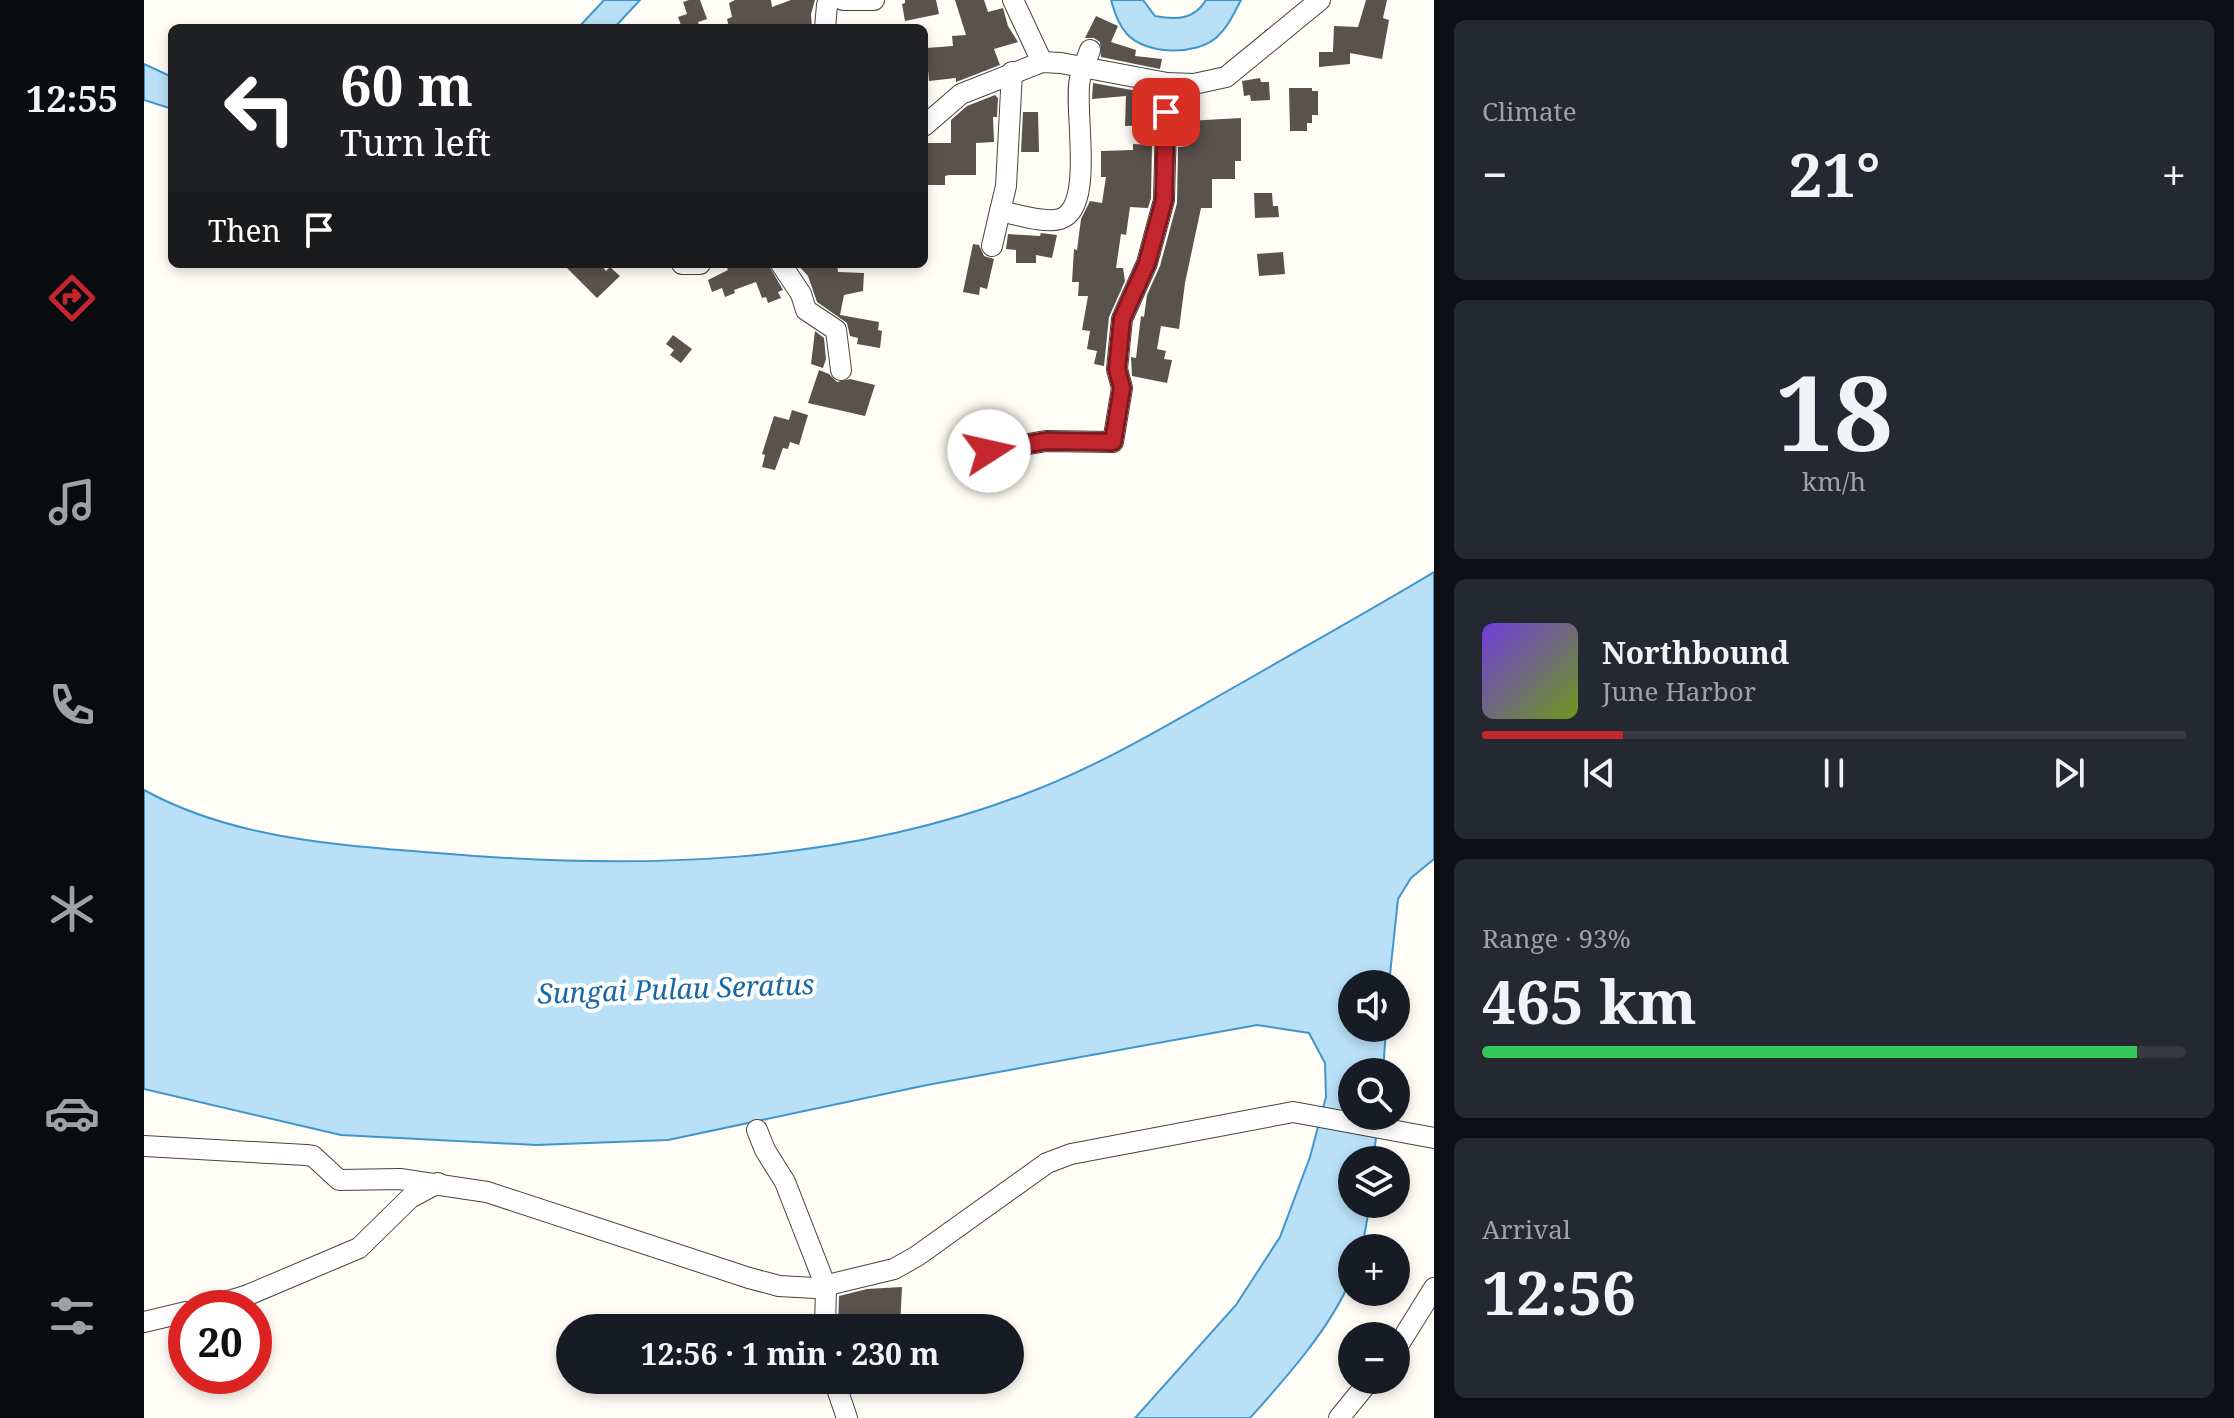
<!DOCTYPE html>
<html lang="en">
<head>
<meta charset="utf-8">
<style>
	:root { --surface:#171b24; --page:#242831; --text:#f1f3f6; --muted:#9ea1a6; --line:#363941; --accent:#c4262e }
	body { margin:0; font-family:"Noto Serif",serif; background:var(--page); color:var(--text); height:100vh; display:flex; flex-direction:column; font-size:30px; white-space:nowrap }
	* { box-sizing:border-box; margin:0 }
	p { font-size:26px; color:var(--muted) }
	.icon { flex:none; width:44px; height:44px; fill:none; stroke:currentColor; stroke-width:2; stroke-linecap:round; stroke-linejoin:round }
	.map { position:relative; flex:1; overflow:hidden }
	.drawer { display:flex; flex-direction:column; gap:20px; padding:20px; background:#0d0f14; width:800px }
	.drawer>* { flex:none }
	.top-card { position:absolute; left:24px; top:24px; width:760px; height:244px; border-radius:12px; box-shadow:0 4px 12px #0003; background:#202124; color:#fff; overflow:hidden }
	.buttons { position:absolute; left:1194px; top:970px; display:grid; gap:16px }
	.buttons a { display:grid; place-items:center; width:72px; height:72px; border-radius:50%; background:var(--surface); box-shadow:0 4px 12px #0003; font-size:40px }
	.speed { position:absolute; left:24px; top:1290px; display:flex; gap:16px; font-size:40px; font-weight:700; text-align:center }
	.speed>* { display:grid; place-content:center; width:104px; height:104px; border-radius:50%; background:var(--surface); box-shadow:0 4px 12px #0003; line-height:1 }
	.speed .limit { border:12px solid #d22; background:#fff; color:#111 }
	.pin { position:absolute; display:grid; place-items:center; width:68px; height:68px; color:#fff; margin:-34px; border-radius:16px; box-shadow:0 4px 12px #0006 }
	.me { position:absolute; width:88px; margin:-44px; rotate:80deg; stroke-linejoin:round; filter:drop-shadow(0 0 6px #0008) }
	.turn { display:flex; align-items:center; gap:28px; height:168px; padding:0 40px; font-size:36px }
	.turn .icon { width:104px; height:104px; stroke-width:2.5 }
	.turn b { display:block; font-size:56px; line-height:68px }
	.then { display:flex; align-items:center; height:76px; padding:0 40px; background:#0003; gap:16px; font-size:30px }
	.big { font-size:60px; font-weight:700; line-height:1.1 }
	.drawer .tile { flex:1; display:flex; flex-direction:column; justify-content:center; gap:12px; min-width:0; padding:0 28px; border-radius:12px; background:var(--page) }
	.drawer .dial { align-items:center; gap:0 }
	.dial b { font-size:104px; line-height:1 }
	.song { display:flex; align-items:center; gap:24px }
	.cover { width:96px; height:96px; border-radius:12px; background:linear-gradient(135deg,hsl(260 70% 55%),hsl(80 70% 35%)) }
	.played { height:8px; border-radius:4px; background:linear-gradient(90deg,var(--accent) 20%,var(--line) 20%) }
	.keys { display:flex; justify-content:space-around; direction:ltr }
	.heat { display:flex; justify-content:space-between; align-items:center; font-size:44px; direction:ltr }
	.charge { height:12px; border-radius:6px; background:linear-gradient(90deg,#34c759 93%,var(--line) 0) }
	.trip { position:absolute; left:412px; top:1314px; width:468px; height:80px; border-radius:40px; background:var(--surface); box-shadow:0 4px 12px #0003; font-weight:700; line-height:80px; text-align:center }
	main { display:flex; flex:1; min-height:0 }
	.menu { display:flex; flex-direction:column; width:144px; justify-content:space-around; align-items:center; background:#090b0e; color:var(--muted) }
	.menu .icon { width:56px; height:56px }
	.menu .on { color:var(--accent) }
	.menu b { font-size:36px; color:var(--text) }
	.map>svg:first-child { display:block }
</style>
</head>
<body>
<main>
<nav class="menu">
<b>12:55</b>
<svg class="icon on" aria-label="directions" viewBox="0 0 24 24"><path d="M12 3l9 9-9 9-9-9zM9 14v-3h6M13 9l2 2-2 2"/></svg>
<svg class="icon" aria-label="music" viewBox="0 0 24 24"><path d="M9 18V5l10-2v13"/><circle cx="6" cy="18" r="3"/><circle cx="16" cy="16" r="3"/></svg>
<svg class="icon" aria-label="phone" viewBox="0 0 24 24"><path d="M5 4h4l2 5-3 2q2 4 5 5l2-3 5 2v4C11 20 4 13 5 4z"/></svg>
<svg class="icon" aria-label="climate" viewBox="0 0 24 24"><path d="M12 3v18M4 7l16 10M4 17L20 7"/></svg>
<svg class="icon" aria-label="car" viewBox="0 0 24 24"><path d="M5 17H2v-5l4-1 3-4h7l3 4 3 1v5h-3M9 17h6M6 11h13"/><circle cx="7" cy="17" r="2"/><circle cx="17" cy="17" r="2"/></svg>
<svg class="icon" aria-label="filters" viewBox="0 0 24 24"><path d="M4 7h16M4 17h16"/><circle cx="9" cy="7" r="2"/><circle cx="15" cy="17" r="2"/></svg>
</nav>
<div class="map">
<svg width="1290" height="1418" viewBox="0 0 1290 1418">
	<rect width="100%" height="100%" fill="#fffdf5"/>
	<g fill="#b9e0f7" stroke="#3f96cf" stroke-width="2">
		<path d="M460 0H496L470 28H434Z"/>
		<path d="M967 0H999L1011 16C1032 20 1050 20 1062 0H1097C1090 13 1084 27 1073 37 1052 56 1002 55 983 34 974 24 971 13 967 0Z"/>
		<path d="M0 64 28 77V109L0 100Z"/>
		<path d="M1290 572V859L1267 878 1254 899 1245 984H1208V1028H1242L1239 1072H1208V1116H1235L1229 1160H1208V1204H1226L1218 1248H1208C1208 1258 1210 1271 1207 1279 1186 1329 1141 1379 1106 1418H991L1092 1305 1136 1237 1166 1157 1182 1097 1181 1063 1165 1033 1113 1025 783 1085 524 1140 392 1145 197 1135 0 1089V790C89 839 194 845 293 853 489 870 694 866 881 794 956 766 1025 724 1094 685 1160 647 1225 611 1290 572Z"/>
	</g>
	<g fill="#5a524d">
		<path d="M545 0H556L563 19 554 22 556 28H538L534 17 543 14 539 2Z"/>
		<path d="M591 0H627L628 7 647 0H671L667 14 668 28H585L583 19 588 17 585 3Z"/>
		<path d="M761 0H792L795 14 761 21 758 4 761 3Z"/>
		<path d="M811 0H840L844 12 859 8 864 26 874 42 850 49 856 65 812 82V78L785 81 782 48 809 46 808 36 822 35Z"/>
		<path d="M1222 0H1243L1239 18 1245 20 1238 59 1206 53V64L1175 67V52H1189L1190 26 1214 27Z"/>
		<path d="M952 16 974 26 967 42 992 50 991 56 1018 59 1016 69 957 57 956 42 950 38H941Z"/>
		<path d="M1116 78 1117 82H1125L1126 100 1107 101 1106 95 1100 96 1098 81Z"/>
		<path d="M949 83 1010 94 1008 125 981 126 982 96 948 99Z"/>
		<path d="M1145 88H1168V91H1174V115H1168V123H1163V131H1146Z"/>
		<path d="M851 95 854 98 853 117H849L850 142 832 143V175H805L801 176V185H780V143H807V120L823 106Z"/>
		<path d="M879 112H894L895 152H877Z"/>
		<path d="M1097 118V161H1091V179H1068V208H1057L1041 283 1035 329 1017 326 1013 349 1022 351 1020 359 1028 360 1023 383 988 376 987 357 992 358 997 316 1000 317 1003 295 1016 266 1033 203 1034 147 1044 146 1043 121Z"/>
		<path d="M989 144 1008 145 1007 198 1004 208 986 207 982 235 977 234 972 268H979L981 281 965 317 960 366 950 364 953 351 943 349 946 331 938 330 944 296H934L935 282H928L930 249 933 250 937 219 946 201 958 203 962 177H957V151L989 150Z"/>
		<path d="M1110 193H1128L1129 206H1134L1135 217 1111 218Z"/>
		<path d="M897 233 913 235 908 258 892 255V263H872V250L862 249 864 234 896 236Z"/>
		<path d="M829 244 835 245 840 256 850 259 843 289 836 287 835 295 819 292Z"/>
		<path d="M1139 252 1141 274 1115 276 1113 254Z"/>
		<path d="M419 264H456L462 271 466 267 476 276 453 298Z"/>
		<path d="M581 264H624L639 290 634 292 637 298 624 303 622 297 618 298 612 282 590 290 591 293 581 297 578 288 568 292 564 280 584 270Z"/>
		<path d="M653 264H693L694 272 720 273 719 291 700 295 696 315 735 322 734 330 738 331 736 348 713 344 714 338 706 336 703 323 673 302 664 276Z"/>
		<path d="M671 331 680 338 682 359 679 368 667 364Z"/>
		<path d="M529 335 548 349 537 363 526 355 530 350 522 344Z"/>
		<path d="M675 370 685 374 693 382 706 379 731 385 721 416 664 403Z"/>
		<path d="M648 410 664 415 655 445 646 442 644 449 639 448 631 470 618 467 621 455 618 454 630 416 645 420Z"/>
		<path d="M758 1287 756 1328H694L695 1296 723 1289Z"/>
	</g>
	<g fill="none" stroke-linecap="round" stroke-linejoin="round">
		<defs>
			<g id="minor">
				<path d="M699 0H730"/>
				<path d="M869 0 898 62"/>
				<path d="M681 28 683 5 687 0"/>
				<path d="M780 126 817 94 898 62 917 63 1023 83 1050 84 1082 77 1176 0"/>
				<path d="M856 211 862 186 868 72"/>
				<path d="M848 246 856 211C872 214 900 224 916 219 952 208 929 107 936 79 938 69 943 59 946 50"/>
				<path d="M538 264H556"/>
				<path d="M637 264 657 294 662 310 692 330 697 370"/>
				<path d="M845 451 902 441 969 442 978 388 973 369 978 319 1003 263 1020 200 1023 83"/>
				<path d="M613 1130 621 1150 641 1182 682 1287 681 1328"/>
				<path d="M0 1146 162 1155 169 1156 195 1180 256 1179 343 1192 605 1278 635 1286 671 1288 750 1269 773 1256 903 1163 927 1154 1149 1112 1290 1138"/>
				<path d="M62 1308 104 1295 215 1248 266 1198 294 1183"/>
				<path d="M0 1322 42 1312"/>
				<path d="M1252 1349 1290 1288"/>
				<path d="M690 1380 703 1418"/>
				<path d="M1195 1418 1226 1380"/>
			</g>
		</defs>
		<use href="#minor" stroke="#444" stroke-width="22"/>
		<use href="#minor" stroke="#fff" stroke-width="20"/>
	</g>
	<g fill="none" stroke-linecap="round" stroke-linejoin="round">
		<defs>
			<path id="route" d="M845 451 902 441 969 442 978 388 973 369 978 319 1003 263 1020 200 1022 112"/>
		</defs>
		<use href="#route" stroke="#7f191e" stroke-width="20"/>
		<use href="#route" stroke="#c4262e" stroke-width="14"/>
	</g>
	<g text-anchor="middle" stroke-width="8" stroke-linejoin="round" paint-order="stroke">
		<g font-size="28" font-style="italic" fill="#1768a6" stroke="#fff">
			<text transform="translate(532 989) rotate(-2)" y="10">Sungai Pulau Seratus</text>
		</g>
	</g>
</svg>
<div class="buttons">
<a><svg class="icon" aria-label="sound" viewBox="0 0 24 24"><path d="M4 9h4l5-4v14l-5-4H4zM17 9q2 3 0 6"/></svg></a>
<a><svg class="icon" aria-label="search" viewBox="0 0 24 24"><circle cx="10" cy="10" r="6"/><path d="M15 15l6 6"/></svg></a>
<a><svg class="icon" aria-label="layers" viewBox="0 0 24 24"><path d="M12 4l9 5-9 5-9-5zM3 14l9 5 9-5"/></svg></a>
<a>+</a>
<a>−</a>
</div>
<div class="speed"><div class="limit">20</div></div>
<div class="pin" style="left:1022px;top:112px;background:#d93025"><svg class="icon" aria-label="arrive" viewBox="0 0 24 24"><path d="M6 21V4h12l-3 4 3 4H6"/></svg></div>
<svg class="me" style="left:845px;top:451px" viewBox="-20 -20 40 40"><circle r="19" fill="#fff"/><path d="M0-13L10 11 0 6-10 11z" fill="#c4262e"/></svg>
<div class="trip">12:56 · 1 min · 230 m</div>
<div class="top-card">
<div class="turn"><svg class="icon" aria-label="left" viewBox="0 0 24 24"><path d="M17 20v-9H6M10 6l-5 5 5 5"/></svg><div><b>60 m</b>Turn left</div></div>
<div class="then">Then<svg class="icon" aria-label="arrive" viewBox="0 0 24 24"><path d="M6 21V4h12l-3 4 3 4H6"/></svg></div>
</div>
</div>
<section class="drawer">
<div class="tile"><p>Climate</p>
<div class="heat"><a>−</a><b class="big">21°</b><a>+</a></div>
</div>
<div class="tile dial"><b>18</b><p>km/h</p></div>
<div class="tile">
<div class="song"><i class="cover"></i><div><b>Northbound</b><p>June Harbor</p></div></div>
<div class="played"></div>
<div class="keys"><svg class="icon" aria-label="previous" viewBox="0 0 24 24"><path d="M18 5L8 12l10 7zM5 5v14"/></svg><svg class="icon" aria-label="pause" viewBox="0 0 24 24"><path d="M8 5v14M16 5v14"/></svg><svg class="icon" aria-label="next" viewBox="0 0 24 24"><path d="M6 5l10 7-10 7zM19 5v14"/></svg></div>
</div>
<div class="tile"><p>Range · 93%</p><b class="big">465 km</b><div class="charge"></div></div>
<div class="tile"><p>Arrival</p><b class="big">12:56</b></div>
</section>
</main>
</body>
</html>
